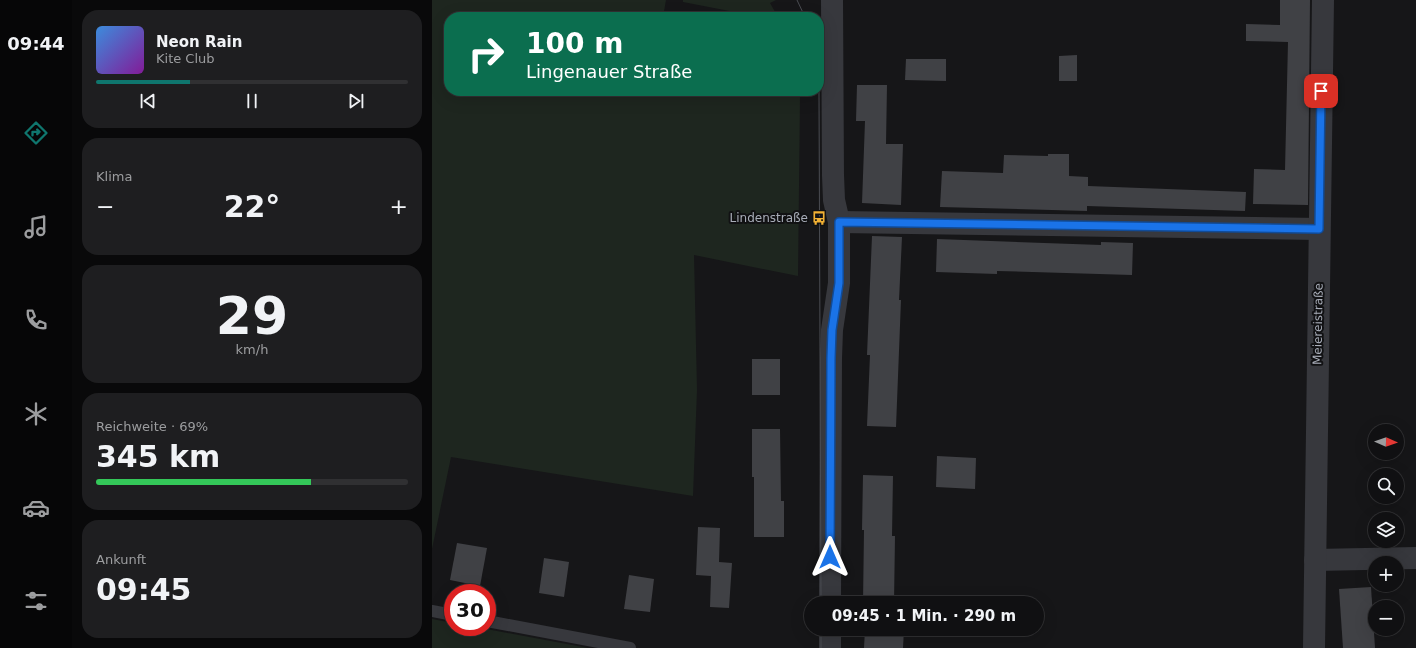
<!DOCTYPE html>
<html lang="de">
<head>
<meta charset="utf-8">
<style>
	:root { --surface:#101012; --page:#1e1e20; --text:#f1f3f6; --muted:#9c9d9f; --line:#303032; --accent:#0f766e }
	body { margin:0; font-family:"DejaVu Sans",sans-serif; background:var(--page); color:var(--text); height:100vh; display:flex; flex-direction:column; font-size:15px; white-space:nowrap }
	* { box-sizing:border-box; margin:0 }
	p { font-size:13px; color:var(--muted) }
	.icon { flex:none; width:22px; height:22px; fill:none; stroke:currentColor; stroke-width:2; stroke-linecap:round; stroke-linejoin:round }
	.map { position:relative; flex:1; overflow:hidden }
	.details { display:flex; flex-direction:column; gap:10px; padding:10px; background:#09090a; width:360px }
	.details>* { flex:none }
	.top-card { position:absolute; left:12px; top:12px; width:380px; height:84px; border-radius:16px; box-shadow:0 4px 16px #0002,0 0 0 1px var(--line); background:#0b6e4f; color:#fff; overflow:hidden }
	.needle { width:26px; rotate:92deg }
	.tools { position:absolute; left:936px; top:424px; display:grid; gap:8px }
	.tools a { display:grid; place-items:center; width:36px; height:36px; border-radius:50%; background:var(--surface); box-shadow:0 4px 16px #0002,0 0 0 1px var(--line); font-size:20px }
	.speed { position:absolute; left:12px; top:584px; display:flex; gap:8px; font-size:20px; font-weight:700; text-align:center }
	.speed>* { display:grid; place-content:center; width:52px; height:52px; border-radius:50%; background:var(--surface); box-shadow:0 4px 16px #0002,0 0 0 1px var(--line); line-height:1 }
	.speed .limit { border:6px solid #d22; background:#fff; color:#111 }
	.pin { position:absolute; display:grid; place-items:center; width:34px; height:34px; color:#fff; margin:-17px; border-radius:8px; box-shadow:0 2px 6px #0006 }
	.me { position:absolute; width:44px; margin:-22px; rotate:0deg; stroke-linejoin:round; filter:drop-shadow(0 0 3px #0008) }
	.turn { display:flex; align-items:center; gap:14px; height:84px; padding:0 16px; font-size:18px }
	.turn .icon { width:52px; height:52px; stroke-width:2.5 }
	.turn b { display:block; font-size:28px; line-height:34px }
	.big { font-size:30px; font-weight:800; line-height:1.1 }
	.details .widget { flex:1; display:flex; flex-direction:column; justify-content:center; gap:6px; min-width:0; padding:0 14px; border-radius:16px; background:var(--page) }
	.details .dial { align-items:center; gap:0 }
	.dial b { font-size:52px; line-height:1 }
	.song { display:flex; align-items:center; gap:12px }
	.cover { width:48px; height:48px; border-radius:6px; background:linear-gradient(135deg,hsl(210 70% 55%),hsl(290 70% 35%)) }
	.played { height:4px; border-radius:2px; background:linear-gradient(90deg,var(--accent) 30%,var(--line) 30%) }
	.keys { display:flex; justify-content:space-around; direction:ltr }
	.heat { display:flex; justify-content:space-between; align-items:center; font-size:22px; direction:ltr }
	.charge { height:6px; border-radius:3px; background:linear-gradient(90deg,#34c759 69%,var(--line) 0) }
	.trip { position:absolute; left:372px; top:596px; width:240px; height:40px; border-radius:20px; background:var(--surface); box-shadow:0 4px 16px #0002,0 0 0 1px var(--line); font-weight:800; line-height:40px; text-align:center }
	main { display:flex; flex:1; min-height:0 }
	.dock { display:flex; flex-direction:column; width:72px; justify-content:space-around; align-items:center; background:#060607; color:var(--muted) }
	.dock .icon { width:28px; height:28px }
	.dock .current { color:var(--accent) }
	.dock b { font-size:18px; color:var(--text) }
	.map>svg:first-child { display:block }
</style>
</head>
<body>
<main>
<nav class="dock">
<b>09:44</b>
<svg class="icon current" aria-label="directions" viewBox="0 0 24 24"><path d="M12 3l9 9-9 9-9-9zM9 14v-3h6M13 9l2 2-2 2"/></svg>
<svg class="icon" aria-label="music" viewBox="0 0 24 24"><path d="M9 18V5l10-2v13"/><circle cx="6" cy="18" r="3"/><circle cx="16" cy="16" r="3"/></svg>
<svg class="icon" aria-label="phone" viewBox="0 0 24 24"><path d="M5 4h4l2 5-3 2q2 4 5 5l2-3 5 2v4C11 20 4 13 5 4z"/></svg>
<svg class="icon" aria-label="climate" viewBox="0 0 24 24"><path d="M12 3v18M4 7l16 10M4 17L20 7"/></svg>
<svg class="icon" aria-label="car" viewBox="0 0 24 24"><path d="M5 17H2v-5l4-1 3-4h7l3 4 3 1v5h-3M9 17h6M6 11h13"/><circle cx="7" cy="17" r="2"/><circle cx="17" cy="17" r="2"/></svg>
<svg class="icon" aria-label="filters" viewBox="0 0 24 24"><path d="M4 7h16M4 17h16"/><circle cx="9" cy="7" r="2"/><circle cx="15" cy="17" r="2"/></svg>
</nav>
<section class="details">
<div class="widget">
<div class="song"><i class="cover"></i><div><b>Neon Rain</b><p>Kite Club</p></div></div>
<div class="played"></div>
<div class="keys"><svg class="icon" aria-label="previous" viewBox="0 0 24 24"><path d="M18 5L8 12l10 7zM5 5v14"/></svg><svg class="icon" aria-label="pause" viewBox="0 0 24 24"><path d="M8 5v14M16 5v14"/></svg><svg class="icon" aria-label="next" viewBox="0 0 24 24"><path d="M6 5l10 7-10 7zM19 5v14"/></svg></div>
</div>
<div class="widget"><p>Klima</p>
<div class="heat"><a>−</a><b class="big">22°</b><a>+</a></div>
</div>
<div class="widget dial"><b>29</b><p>km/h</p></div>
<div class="widget"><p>Reichweite · 69%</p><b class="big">345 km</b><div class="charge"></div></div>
<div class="widget"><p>Ankunft</p><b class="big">09:45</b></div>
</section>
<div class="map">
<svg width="984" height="648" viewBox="0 0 984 648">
	<rect width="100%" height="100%" fill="#161618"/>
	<g fill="#1e261f">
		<path d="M0 0H234L231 17H17V91H338L368 97 366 276 262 255 265 390 261 496 19 457 0 549Z"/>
		<path d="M251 0H344L338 3 346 17H312L313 14 251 2Z"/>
		<path d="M0 619 21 623V627H44L156 648H0Z"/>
	</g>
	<g fill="#404145">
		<path d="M848 0H878L876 205 821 204 822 169 853 170 856 42 814 41V24L848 25Z"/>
		<path d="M645 55V81H627V56Z"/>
		<path d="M474 59H514V81L473 80Z"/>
		<path d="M425 85H455L454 144H471L469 205 430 203 433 121H424Z"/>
		<path d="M616 154H637V176L656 177V186L814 192 813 211 655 206V211L508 207 510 171 571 173 572 155 616 156Z"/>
		<path d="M440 236 470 237 467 300H469L464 427 435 426 438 355H435Z"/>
		<path d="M505 239 669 245V242L701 243 700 275 565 271V274L504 272Z"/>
		<rect x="320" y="359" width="28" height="36"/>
		<path d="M320 429H348L349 501H352V537H322V477H320Z"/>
		<path d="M505 456 544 458 543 489 504 487Z"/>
		<path d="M431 475 461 476 460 536H463L462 603H431L432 530H430Z"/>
		<path d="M266 527 288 528 287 562 300 563 297 608 278 607 279 576 264 575Z"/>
		<path d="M25 543 55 548 48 586 18 580Z"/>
		<path d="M112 558 137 562 132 597 107 593Z"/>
		<path d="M197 575 222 579 218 612 192 609Z"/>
		<path d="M939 587 943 648H911L907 589Z"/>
		<path d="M433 629H472L471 648H432Z"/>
	</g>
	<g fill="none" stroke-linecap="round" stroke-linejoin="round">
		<g stroke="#37383d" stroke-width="12">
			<path d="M0 611 21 615"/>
			<path d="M55 621 198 648"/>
		</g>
		<g stroke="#37383d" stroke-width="22">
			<path d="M407 222 887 229"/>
			<path d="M883 560 984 558"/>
			<path d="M398 603 399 358 400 330 407 283V222L402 200 401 175 400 0"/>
			<path d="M398 648V629"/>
			<path d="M882 648 891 0"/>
		</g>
		<g stroke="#4a4c52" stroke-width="1">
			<path d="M365 0 373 17"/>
			<path d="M387 91 389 603"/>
			<path d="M389 629V648"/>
		</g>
	</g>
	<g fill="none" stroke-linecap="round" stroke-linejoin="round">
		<defs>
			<path id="route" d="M398 557 399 358 400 330 407 283V222L887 229 889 91"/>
		</defs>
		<use href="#route" stroke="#114b97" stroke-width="10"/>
		<use href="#route" stroke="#1a73e8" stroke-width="7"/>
	</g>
	<defs>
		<symbol id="bus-bare" viewBox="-9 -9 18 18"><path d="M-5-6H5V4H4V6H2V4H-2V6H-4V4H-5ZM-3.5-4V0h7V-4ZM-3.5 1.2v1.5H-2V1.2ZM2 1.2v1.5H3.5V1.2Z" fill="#f2b134" stroke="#111113" stroke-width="2.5" paint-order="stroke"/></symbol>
	</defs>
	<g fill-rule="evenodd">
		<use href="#bus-bare" x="377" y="208" width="20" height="20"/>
	</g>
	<g text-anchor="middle" stroke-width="4" stroke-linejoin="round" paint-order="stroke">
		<g font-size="12" fill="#a8adb8" stroke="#111113" text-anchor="end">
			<text x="376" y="222">Lindenstraße</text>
		</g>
		<g font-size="12" fill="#a8adb8" stroke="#111113">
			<text transform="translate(886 324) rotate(-89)" y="4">Meiereistraße</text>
		</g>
	</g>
</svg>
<div class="tools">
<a><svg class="needle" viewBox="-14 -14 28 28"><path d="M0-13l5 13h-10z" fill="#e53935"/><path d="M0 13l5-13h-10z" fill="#9c9d9f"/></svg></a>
<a><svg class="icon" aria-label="search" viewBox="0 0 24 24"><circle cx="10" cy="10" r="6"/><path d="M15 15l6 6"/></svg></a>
<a><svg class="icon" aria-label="layers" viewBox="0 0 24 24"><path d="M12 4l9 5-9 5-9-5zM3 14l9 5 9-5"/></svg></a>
<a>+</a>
<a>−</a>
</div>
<div class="speed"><div class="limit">30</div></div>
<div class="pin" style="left:889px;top:91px;background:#d93025"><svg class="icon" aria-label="arrive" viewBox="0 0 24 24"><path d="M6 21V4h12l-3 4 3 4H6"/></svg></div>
<svg class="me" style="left:398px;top:557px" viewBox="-20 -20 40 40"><path d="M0-17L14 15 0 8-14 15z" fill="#1a73e8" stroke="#fff" stroke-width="4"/></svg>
<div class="trip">09:45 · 1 Min. · 290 m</div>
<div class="top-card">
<div class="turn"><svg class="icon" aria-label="right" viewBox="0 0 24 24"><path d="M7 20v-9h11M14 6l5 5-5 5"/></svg><div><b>100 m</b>Lingenauer Straße</div></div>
</div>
</div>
</main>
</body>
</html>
